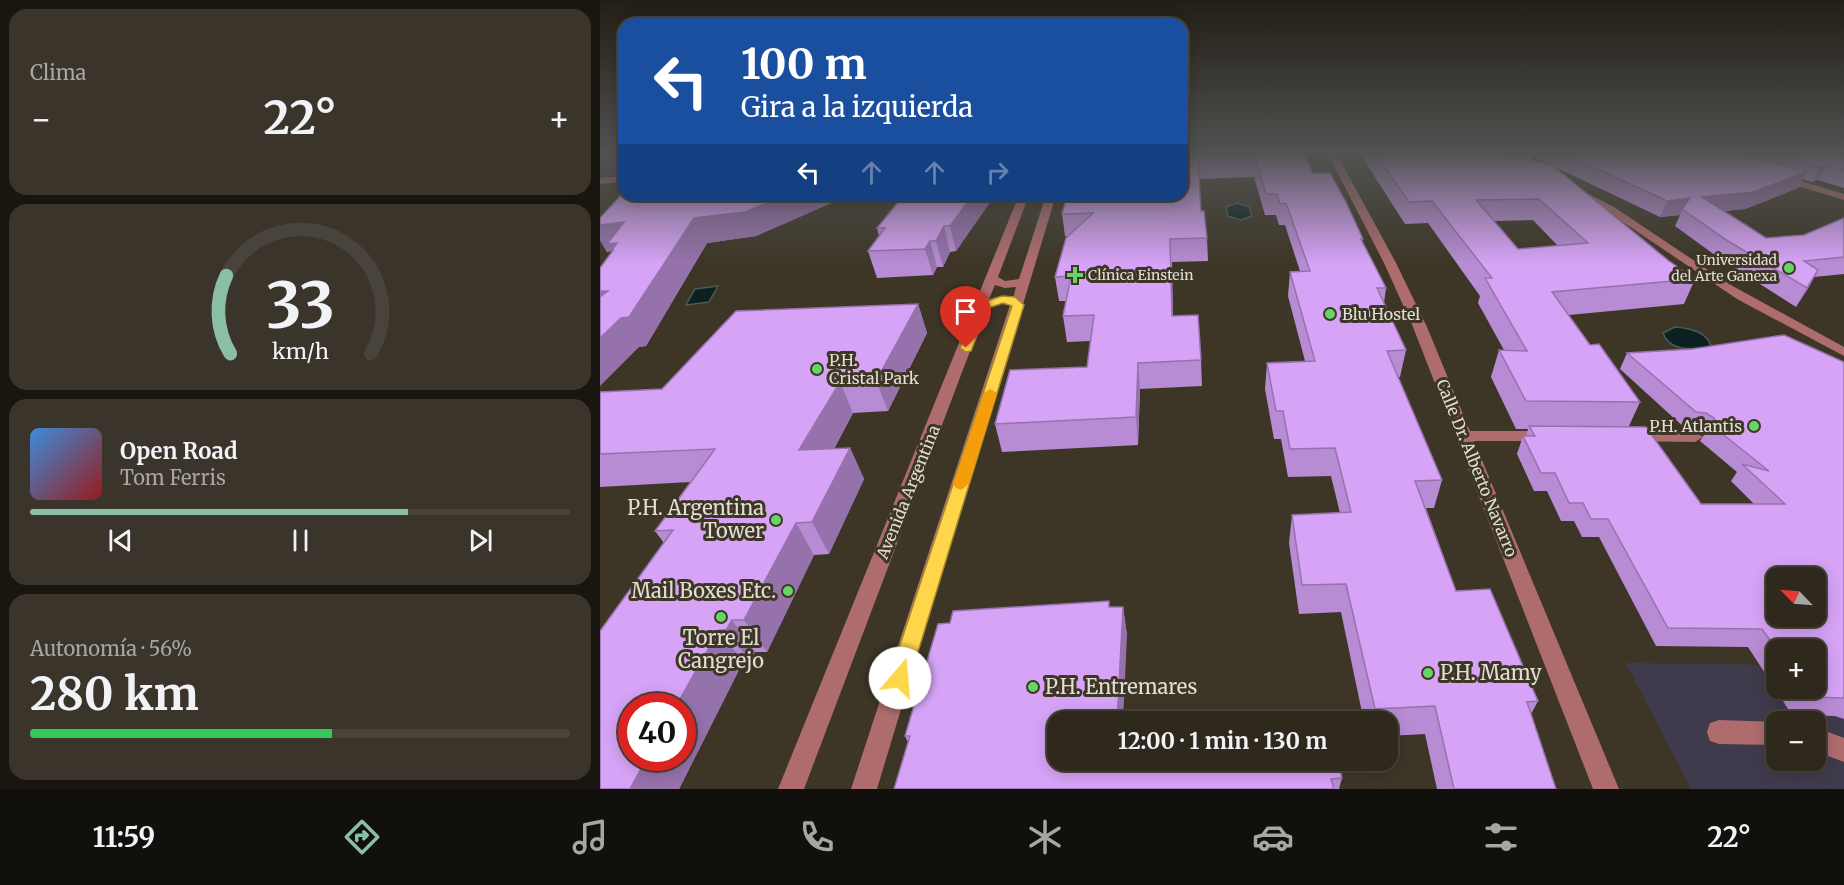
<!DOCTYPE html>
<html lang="es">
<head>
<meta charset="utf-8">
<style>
	:root { --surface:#2e281d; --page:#3a342a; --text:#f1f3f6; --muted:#a7a6a4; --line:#49443b; --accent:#8abfa5 }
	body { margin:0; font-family:Merriweather,serif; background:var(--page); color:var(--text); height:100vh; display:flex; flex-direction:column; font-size:22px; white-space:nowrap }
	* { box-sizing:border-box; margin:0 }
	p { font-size:20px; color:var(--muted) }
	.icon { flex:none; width:33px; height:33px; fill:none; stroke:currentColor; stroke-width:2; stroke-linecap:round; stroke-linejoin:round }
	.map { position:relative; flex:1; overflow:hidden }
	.sheet { display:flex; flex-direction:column; gap:9px; padding:9px; background:#191610; width:600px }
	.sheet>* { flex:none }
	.guide { position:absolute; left:18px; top:18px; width:570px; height:183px; border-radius:18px; box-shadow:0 3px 15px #0003,0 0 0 2px var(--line); background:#1a4fa0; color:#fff; overflow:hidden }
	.needle { width:39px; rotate:295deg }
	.controls { position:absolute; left:1166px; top:567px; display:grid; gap:12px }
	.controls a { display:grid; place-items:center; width:60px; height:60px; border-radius:12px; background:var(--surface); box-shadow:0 3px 15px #0003,0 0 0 2px var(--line); font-size:30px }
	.speed { position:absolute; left:18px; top:693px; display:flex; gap:12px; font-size:30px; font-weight:700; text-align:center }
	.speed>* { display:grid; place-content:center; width:78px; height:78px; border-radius:50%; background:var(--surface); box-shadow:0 3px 15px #0003,0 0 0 2px var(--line); line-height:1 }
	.speed .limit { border:9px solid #d22; background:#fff; color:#111 }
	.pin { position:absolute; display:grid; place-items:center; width:51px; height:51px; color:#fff; margin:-62px -26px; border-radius:50% 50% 50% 0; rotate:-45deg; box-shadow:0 0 6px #0007 }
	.pin .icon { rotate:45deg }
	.me { position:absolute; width:66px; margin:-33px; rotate:18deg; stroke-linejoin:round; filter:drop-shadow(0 0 4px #0008) }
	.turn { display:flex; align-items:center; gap:21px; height:126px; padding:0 24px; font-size:27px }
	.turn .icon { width:78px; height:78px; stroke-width:2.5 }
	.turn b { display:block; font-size:42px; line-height:51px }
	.lanes { display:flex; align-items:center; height:57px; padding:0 24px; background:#0003; justify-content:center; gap:30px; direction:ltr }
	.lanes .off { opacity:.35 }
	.big { font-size:45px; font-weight:700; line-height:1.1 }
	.sheet .widget { flex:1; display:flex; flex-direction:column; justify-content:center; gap:9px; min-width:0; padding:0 21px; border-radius:18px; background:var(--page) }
	.sheet .dial { align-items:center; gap:0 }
	.dial svg { height:156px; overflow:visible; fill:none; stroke:var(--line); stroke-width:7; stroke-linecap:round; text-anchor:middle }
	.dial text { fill:var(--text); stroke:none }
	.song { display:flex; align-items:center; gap:18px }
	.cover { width:72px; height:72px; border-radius:9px; background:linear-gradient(135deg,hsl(210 70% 55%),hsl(0 70% 35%)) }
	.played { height:6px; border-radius:3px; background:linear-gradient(90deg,var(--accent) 70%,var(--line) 70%) }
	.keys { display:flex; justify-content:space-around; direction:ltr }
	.heat { display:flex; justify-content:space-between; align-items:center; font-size:33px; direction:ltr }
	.charge { height:9px; border-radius:4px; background:linear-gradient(90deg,#34c759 56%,var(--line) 0) }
	.trip { position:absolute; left:447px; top:711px; width:351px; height:60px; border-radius:18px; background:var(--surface); box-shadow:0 3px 15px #0003,0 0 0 2px var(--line); font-weight:700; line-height:60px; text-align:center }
	.menu { display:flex; height:96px; justify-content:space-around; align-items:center; background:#12100c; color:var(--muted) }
	.menu .icon { width:42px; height:42px }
	.menu .current { color:var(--accent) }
	.menu b { font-size:27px; color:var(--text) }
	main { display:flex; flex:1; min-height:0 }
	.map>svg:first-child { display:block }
</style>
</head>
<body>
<main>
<section class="sheet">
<div class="widget"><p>Clima</p>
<div class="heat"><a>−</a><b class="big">22°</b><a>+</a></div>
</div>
<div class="widget dial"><svg viewBox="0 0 100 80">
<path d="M14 69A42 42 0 1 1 86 69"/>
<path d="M14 69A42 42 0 0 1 12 29" stroke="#8abfa5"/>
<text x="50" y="56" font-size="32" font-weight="700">33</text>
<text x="50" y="72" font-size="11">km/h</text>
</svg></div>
<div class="widget">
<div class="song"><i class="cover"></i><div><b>Open Road</b><p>Tom Ferris</p></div></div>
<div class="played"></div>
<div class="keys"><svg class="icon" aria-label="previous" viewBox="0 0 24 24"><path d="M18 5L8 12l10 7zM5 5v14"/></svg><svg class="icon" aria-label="pause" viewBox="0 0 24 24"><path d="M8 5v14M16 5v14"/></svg><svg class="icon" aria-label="next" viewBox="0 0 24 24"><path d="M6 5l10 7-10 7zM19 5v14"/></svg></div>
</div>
<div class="widget"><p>Autonomía · 56%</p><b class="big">280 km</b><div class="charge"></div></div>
</section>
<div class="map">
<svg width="1244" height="789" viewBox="0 0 1244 789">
	<rect width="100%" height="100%" fill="#3d3627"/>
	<g fill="#403b4c" fill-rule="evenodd">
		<path d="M0 153H24V173L0 176Z"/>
		<path d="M1131 481 1244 513V789H1091L1026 663 1176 665V688H1215V578H1176L1171 522ZM1176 722H1215V760H1176Z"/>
	</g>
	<g fill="#0d2021" stroke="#4d5957" stroke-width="1.5">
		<path d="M637 203 649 207 652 216 641 220 628 216 626 207Z"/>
		<path d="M118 286 109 302 86 305 95 289Z"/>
		<path d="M1075 327C1088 328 1108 332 1111 347 1094 349 1070 353 1063 333Z"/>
	</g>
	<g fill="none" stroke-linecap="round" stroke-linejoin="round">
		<g fill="#ae6c6d" fill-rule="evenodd">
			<path d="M725 153H764L787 157 783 160 738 156 796 263 827 327 870 431H942L950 436 942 441H874L1019 789H993L813 327 784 263 729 156Z"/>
			<path d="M1181 175 1244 194V200L1178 180V176Z"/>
			<path d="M24 176V182L0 184V178Z"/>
			<path d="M975 187 1014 207 1129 284 1244 347V356L1137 299 1023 222 972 192V188Z"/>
			<path d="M419 195H429L398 277 405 281 419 279 446 195H456L277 789H251L410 305 401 304 386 309 204 789H178ZM395 285 405 288 416 287 413 298 401 296 389 299Z"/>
			<path d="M1032 432H1095L1103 437 1095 442 1026 441 1024 437 1026 433Z"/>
			<path d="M1119 720 1178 722 1176 745 1119 744 1110 741 1107 732 1110 723Z"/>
			<path d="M1215 727 1244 738V762L1215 751Z"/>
		</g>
	</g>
	<g fill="#b88cd4" fill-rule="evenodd">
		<path d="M582 153H704L713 173 763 239 762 243 786 288 784 303 806 350 800 377H798L842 480 834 508H826L856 591 938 701 931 714 956 789H837L825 734 788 736V722H764L741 612 699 614 689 543 692 515 740 513 731 476 688 477 681 439H674L665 389 667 363 705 361 688 296 690 272 700 271 685 225H679L676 215H665L654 177 599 179 601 211 607 238 608 261 572 262 573 316 601 360 602 386 540 389 538 445 402 452 395 424 487 367 490 341 467 342 463 316 466 301H459L455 277 468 236H465L462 214Z"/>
		<path d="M765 153H1244V188L1218 180 1212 182 1202 179 1198 188 1145 209 1123 211 1166 238 1204 235 1244 218V274L1214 277 1196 307 1119 258 1075 226 1080 215 1060 217 953 166 1069 261 1095 279 1084 304 969 315 990 345 1040 402 1029 426 1101 504H1154L1131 481 1137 472 1100 441 1104 435 1096 430H1087L1020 369 1027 353 1244 362V719L1235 716 1192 715 1148 647 1056 646 999 537H982L974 521H961L947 491H934L917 454 923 436H926L928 429H916L891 377 899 350H904L878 303 880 296 828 223 805 224 764 160ZM933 156 952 165 932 161ZM933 220 958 246 918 249 894 221ZM1176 650H1215V688H1176Z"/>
		<path d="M24 195H258L256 197H245L156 236 107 243 46 346 39 347 12 253 11 251 7 252 0 240V218Z"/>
		<path d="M395 195 356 251 350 252 343 267H337L333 275 277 278 268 251 279 236 277 228Z"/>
		<path d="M318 304 327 333 288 411 253 413 234 449 250 448 264 479 229 554 214 555 167 652H155L150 661 143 662 79 789 64 543 55 531 90 482 0 487V392L62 389Z"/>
		<path d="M510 607H523L527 635 458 760 742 778 739 789H294L308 742 305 736Z"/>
	</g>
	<g fill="#9672ac">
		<path d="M1226 165 1218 180 1212 182 1221 167Z"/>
		<path d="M1206 172 1198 188 1145 209 1095 214 1102 197Z"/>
		<path d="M186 195H244L245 197 156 236 107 243 46 346 39 347 0 386V291H8L94 218Z"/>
		<path d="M373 195H395L356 251 350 226Z"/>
		<path d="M1090 198 1082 209 1080 215 1060 217 1067 201Z"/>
		<path d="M24 222 22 270 11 251 7 252 0 240V225Z"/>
		<path d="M344 226 350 252 343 267 336 241Z"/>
		<path d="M330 241 337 267 333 275 325 249Z"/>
		<path d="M1218 270 1208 289 1196 307 1207 288Z"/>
		<path d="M318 304 327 333 288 411 276 381Z"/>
		<path d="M538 363 540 389 538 445 536 417Z"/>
		<path d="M240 382 253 413 215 482 199 450Z"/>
		<path d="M250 448 264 479 229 554 212 522Z"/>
		<path d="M196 523 214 555 167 652 144 620Z"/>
		<path d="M523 607 527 635 523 722H517Z"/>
		<path d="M132 620 155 652 150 661 126 630Z"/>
		<path d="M119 630 143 662 79 789H30L47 758H82V706H76Z"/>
	</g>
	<g fill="#d6a3f6" stroke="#9672ac" stroke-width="1.5" fill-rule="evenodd">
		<path d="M582 153H704L713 173H730L746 202 763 239H761L786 288H777L806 350 787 351 842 480 815 481 856 591 890 589 938 701 927 702 956 789H854L835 706 775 709 746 584 702 585 692 515 751 512 735 448 690 449 683 411H676L667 363 715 361 690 272 710 271 686 203 680 204 677 194H666L655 157 598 159 601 211H604L607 238 570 239 572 316 598 315 601 360 538 363 536 417 395 424 410 370 487 367 494 315 463 316 471 276 455 277 466 238 493 213 462 214 467 195H582Z"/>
		<path d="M775 153H898L952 165 1069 261 1095 279 952 292 990 345 999 344 1040 402 926 401 899 350 927 351 885 278H892L832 201 809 202ZM939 199 988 243 918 249 876 200Z"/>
		<path d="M962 153H1141L1206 172 1153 192 1102 197 1166 238 1204 235 1244 218V257L1204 261 1218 270 1207 288 1128 241 1082 209 1090 198 1067 201Z"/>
		<path d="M1172 153H1244V170L1226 165 1221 167Z"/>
		<path d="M24 192V195H186L145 212 94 218 29 317 21 318 0 338V297L8 291H0V268L14 249 12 250 17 243 7 244 24 222 0 225V218Z"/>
		<path d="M304 195H373L350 226H344L336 241H330L325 249 268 251 285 228H277Z"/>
		<path d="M318 304 276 381 240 382 199 450 250 448 212 522 196 523 144 620H132L126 630H119L76 706H32V758H47L30 789H0V631L73 530 55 531 115 449 0 454V392L62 389 136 311Z"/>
		<path d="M1184 335 1244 362V698L1209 697 1203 688H1215V650H1177L1162 629 1068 628 1008 519H991L983 503H969L955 473H941L923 436H935L929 426 1046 427 1101 504H1185L1142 464 1169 471 1110 424 1115 420 1114 418 1106 413 1096 412 1027 353 1092 349ZM1176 578H1215V616H1176Z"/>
		<path d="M509 601V607H523L517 722H458V760H738L742 778 731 779 734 789H294L310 736H305L338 624 350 623 353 611Z"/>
	</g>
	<linearGradient id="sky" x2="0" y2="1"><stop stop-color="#221e15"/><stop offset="0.58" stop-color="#515252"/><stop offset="1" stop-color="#515252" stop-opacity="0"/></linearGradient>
	<rect width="1244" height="264" fill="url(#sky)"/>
	<path fill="#ffd54a" stroke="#a68a30" stroke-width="1.5" d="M402 296 415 297 424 305 310 678 307 685 300 688 292 685 289 678 412 306 403 303 388 308 371 351 366 352 360 348 379 304Z"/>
	<path fill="#f59e0b" d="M390 389 397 393 369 484 361 490 356 488 353 484 384 393Z"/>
	<g fill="#67d466" stroke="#3d3627" stroke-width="2">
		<circle cx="1189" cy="268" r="6"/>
		<path d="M472 266h6v6h6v6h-6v6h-6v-6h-6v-6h6z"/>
		<circle cx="730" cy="314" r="6"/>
		<circle cx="217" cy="369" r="6"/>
		<circle cx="1154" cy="426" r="6"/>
		<circle cx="176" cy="520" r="6"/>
		<circle cx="188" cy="591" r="6"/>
		<circle cx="121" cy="617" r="6"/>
		<circle cx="828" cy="673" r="6"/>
		<circle cx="433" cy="687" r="6"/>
	</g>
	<g text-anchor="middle" stroke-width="6" stroke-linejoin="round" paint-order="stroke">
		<g font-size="14" fill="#e2ded4" stroke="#3d3627" text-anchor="end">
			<text x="1177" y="265">Universidad<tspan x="1177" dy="16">del Arte Ganexa</tspan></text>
			<text x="488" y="280" text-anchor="start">Clínica Einstein</text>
		</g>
		<g font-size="16" fill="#e2ded4" stroke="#3d3627" text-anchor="start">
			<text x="742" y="320">Blu Hostel</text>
			<text x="229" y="366">P.H.<tspan x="229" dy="18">Cristal Park</tspan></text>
			<text x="1142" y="432" text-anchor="end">P.H. Atlantis</text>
		</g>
		<g font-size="16" fill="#e2ded4" stroke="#3d3627">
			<text transform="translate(877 468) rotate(68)" y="6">Calle Dr. Alberto Navarro</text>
			<text transform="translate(308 492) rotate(-68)" y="6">Avenida Argentina</text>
		</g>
		<g font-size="20" fill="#e2ded4" stroke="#3d3627" text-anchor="end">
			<text x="164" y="515">P.H. Argentina<tspan x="164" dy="23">Tower</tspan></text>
			<text x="176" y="598">Mail Boxes Etc.</text>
			<text x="121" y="645" text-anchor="middle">Torre El<tspan x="121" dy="23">Cangrejo</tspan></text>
			<text x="840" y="680" text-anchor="start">P.H. Mamy</text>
			<text x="445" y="694" text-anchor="start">P.H. Entremares</text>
		</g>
	</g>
</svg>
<div class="controls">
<a><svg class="needle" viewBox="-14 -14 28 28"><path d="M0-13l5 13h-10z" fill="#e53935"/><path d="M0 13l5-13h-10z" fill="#a7a6a4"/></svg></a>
<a>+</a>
<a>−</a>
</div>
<div class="speed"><div class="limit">40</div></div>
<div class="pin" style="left:366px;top:348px;background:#d93025"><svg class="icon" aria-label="arrive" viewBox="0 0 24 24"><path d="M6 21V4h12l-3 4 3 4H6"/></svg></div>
<svg class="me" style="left:300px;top:678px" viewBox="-20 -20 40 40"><circle r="19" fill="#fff"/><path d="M0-13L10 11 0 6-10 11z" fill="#ffd54a"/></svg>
<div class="trip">12:00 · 1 min · 130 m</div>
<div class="guide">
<div class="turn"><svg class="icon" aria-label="left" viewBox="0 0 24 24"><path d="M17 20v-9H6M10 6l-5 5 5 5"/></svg><div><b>100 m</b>Gira a la izquierda</div></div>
<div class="lanes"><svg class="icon" aria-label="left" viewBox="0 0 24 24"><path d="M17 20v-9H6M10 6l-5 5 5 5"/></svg><svg class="icon off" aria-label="ahead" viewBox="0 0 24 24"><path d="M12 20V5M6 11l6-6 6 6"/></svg><svg class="icon off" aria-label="ahead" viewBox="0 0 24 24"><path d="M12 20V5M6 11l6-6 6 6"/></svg><svg class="icon off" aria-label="right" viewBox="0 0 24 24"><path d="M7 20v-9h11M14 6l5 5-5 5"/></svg></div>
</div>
</div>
</main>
<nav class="menu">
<b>11:59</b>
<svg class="icon current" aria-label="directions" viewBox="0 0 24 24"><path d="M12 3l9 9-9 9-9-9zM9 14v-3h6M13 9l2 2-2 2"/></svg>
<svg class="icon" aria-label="music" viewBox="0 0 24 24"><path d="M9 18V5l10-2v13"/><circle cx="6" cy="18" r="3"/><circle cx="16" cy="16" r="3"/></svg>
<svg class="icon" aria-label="phone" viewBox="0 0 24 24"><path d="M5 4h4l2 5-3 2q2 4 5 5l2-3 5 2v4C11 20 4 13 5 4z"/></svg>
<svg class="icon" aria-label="climate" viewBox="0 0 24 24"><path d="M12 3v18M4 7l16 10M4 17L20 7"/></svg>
<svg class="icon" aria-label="car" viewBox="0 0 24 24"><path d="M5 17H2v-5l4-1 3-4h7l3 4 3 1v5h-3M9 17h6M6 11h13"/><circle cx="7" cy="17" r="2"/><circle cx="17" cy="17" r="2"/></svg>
<svg class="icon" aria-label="filters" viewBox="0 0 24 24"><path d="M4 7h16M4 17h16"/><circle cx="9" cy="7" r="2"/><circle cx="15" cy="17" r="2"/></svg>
<b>22°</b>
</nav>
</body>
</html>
